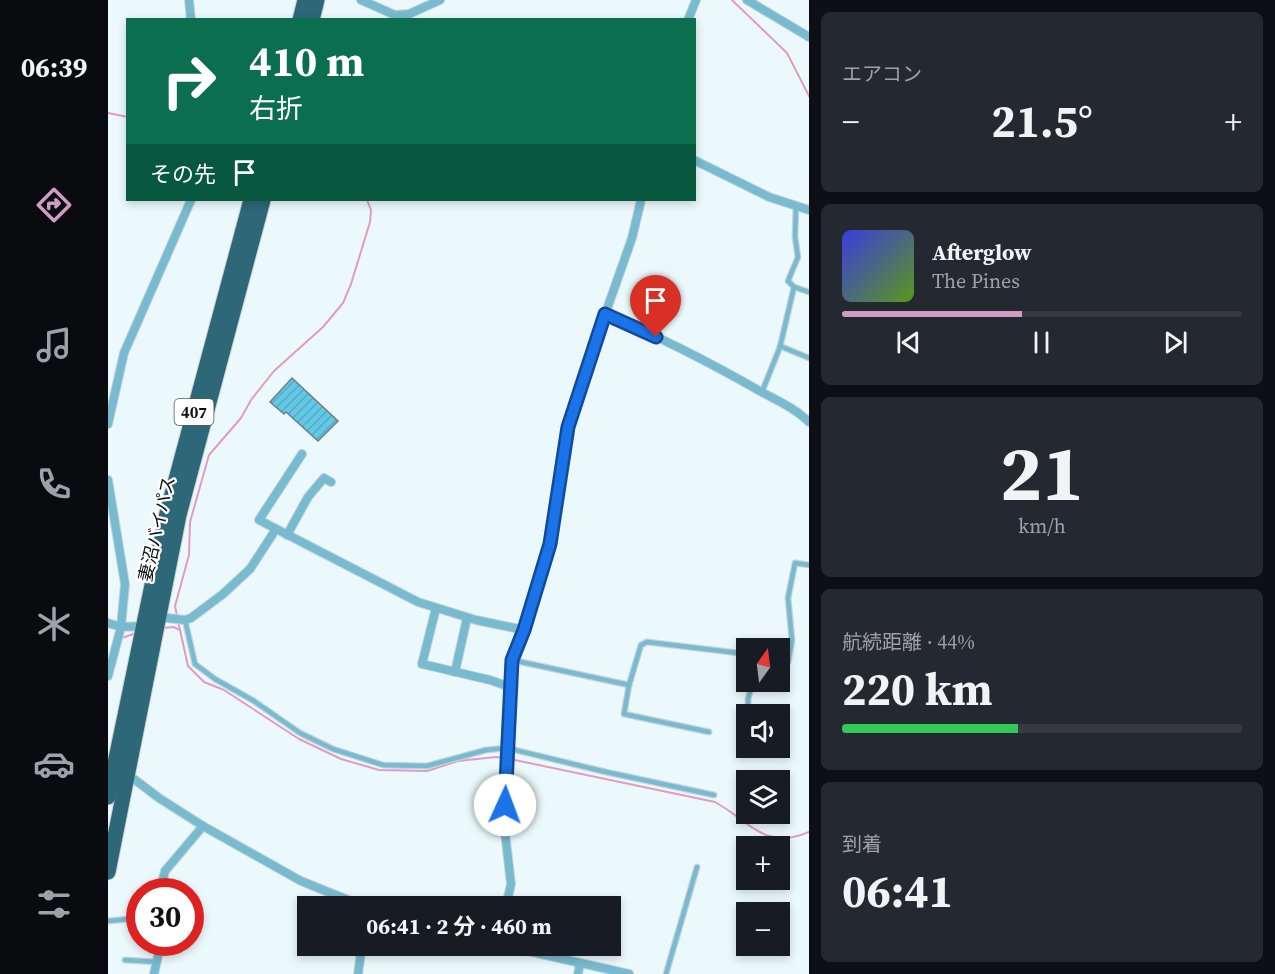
<!DOCTYPE html>
<html lang="ja">
<head>
<meta charset="utf-8">
<style>
	:root { --surface:#171b24; --page:#242831; --text:#f1f3f6; --muted:#9ea1a6; --line:#363941; --accent:#d29cc2 }
	body { margin:0; font-family:"Source Serif 4","Noto Sans JP",serif; background:var(--page); color:var(--text); height:100vh; display:flex; flex-direction:column; font-size:22px; white-space:nowrap }
	* { box-sizing:border-box; margin:0 }
	p { font-size:20px; color:var(--muted) }
	.icon { flex:none; width:33px; height:33px; fill:none; stroke:currentColor; stroke-width:2; stroke-linecap:round; stroke-linejoin:round }
	.map { position:relative; flex:1; overflow:hidden }
	.side { display:flex; flex-direction:column; gap:12px; padding:12px; background:#0d0f14; width:466px }
	.side>* { flex:none }
	.guide { position:absolute; left:18px; top:18px; width:570px; height:183px; border-radius:0px; box-shadow:0 3px 9px #0003; background:#0b6e4f; color:#fff; overflow:hidden }
	.needle { width:39px; rotate:14deg }
	.fabs { position:absolute; left:628px; top:638px; display:grid; gap:12px }
	.fabs a { display:grid; place-items:center; width:54px; height:54px; border-radius:0px; background:var(--surface); box-shadow:0 3px 9px #0003; font-size:30px }
	.speed { position:absolute; left:18px; top:878px; display:flex; gap:12px; font-size:30px; font-weight:700; text-align:center }
	.speed>* { display:grid; place-content:center; width:78px; height:78px; border-radius:50%; background:var(--surface); box-shadow:0 3px 9px #0003; line-height:1 }
	.speed .limit { border:9px solid #d22; background:#fff; color:#111 }
	.pin { position:absolute; display:grid; place-items:center; width:51px; height:51px; color:#fff; margin:-62px -26px; border-radius:50% 50% 50% 0; rotate:-45deg; box-shadow:0 0 6px #0007 }
	.pin .icon { rotate:45deg }
	.me { position:absolute; width:66px; margin:-33px; rotate:2deg; stroke-linejoin:round; filter:drop-shadow(0 0 4px #0008) }
	.turn { display:flex; align-items:center; gap:21px; height:126px; padding:0 24px; font-size:27px }
	.turn .icon { width:78px; height:78px; stroke-width:2.5 }
	.turn b { display:block; font-size:42px; line-height:51px }
	.then { display:flex; align-items:center; height:57px; padding:0 24px; background:#0003; gap:12px; font-size:22px }
	.big { font-size:45px; font-weight:700; line-height:1.1 }
	.side .tile { flex:1; display:flex; flex-direction:column; justify-content:center; gap:9px; min-width:0; padding:0 21px; border-radius:9px; background:var(--page) }
	.side .dial { align-items:center; gap:0 }
	.dial b { font-size:78px; line-height:1 }
	.song { display:flex; align-items:center; gap:18px }
	.cover { width:72px; height:72px; border-radius:9px; background:linear-gradient(135deg,hsl(240 70% 55%),hsl(90 70% 35%)) }
	.played { height:6px; border-radius:3px; background:linear-gradient(90deg,var(--accent) 45%,var(--line) 45%) }
	.keys { display:flex; justify-content:space-around; direction:ltr }
	.heat { display:flex; justify-content:space-between; align-items:center; font-size:33px; direction:ltr }
	.charge { height:9px; border-radius:4px; background:linear-gradient(90deg,#34c759 44%,var(--line) 0) }
	.trip { position:absolute; left:189px; top:896px; width:324px; height:60px; border-radius:0px; background:var(--surface); box-shadow:0 3px 9px #0003; font-weight:700; line-height:60px; text-align:center }
	main { display:flex; flex:1; min-height:0 }
	.dock { display:flex; flex-direction:column; width:108px; justify-content:space-around; align-items:center; background:#090b0e; color:var(--muted) }
	.dock .icon { width:42px; height:42px }
	.dock .current { color:var(--accent) }
	.dock b { font-size:27px; color:var(--text) }
	.map>svg:first-child { display:block }
</style>
</head>
<body>
<main>
<nav class="dock">
<b>06:39</b>
<svg class="icon current" aria-label="directions" viewBox="0 0 24 24"><path d="M12 3l9 9-9 9-9-9zM9 14v-3h6M13 9l2 2-2 2"/></svg>
<svg class="icon" aria-label="music" viewBox="0 0 24 24"><path d="M9 18V5l10-2v13"/><circle cx="6" cy="18" r="3"/><circle cx="16" cy="16" r="3"/></svg>
<svg class="icon" aria-label="phone" viewBox="0 0 24 24"><path d="M5 4h4l2 5-3 2q2 4 5 5l2-3 5 2v4C11 20 4 13 5 4z"/></svg>
<svg class="icon" aria-label="climate" viewBox="0 0 24 24"><path d="M12 3v18M4 7l16 10M4 17L20 7"/></svg>
<svg class="icon" aria-label="car" viewBox="0 0 24 24"><path d="M5 17H2v-5l4-1 3-4h7l3 4 3 1v5h-3M9 17h6M6 11h13"/><circle cx="7" cy="17" r="2"/><circle cx="17" cy="17" r="2"/></svg>
<svg class="icon" aria-label="filters" viewBox="0 0 24 24"><path d="M4 7h16M4 17h16"/><circle cx="9" cy="7" r="2"/><circle cx="15" cy="17" r="2"/></svg>
</nav>
<div class="map">
<svg width="701" height="974" viewBox="0 0 701 974">
	<defs>
		<pattern id="building-hatch" width="6" height="6" patternUnits="userSpaceOnUse" patternTransform="scale(1.5)"><rect width="6" height="6" fill="#63c8e6"/><path d="M-1 1l2-2M0 6l6-6M5 7l2-2" fill="none" stroke="#55abc4"/></pattern>
	</defs>
	<rect width="100%" height="100%" fill="#ebf9fd"/>
	<g fill="none" stroke-linecap="round" stroke-linejoin="round">
		<g stroke="#e39ac4" stroke-width="2">
			<path d="M624 0 679 53 701 96"/>
			<path d="M0 113 20 117"/>
			<path d="M69 616 67 606 81 555 82 522 101 455 133 418 143 400 166 371 215 327 235 303 243 284 262 222 263 210 259 200"/>
			<path d="M70 621 80 666 96 682 116 690 191 739 233 759 271 770 319 771 350 761 388 757 396 758"/>
			<path d="M55 628 65 627 72 630"/>
			<path d="M14 638 28 633"/>
			<path d="M402 759 607 802C643 822 657 851 701 832"/>
		</g>
	</g>
	<path fill="url(#building-hatch)" stroke="#717d81" stroke-width="1.5" d="M184 378 230 421 210 441 178 412 176 414 162 402Z"/>
	<g fill="none" stroke-linecap="round" stroke-linejoin="round">
		<defs>
			<g id="lane">
				<path d="M688 206 687 237 690 257 680 281 686 287 701 292"/>
				<path d="M672 346 701 358"/>
				<path d="M654 392 672 347 686 287"/>
				<path d="M77 620 87 664 107 679 146 701 192 733 225 749 275 765 319 766 378 750 399 748 498 772 606 795"/>
				<path d="M404 660 521 685 516 714 601 732"/>
				<path d="M672 663 675 664 680 662 684 640 680 598 687 563 701 565"/>
				<path d="M521 685 533 645 539 642 639 654"/>
				<path d="M640 714V699L645 681"/>
				<path d="M0 921 32 918"/>
				<path d="M17 960 50 962"/>
				<path d="M558 974 589 867"/>
			</g>
			<g id="street">
				<path d="M81 0 83 20"/>
				<path d="M253 0 287 15 301 14 332 0"/>
				<path d="M639 0 701 37"/>
				<path d="M580 20 588 0"/>
				<path d="M586 160 661 197 701 210"/>
				<path d="M497 314C550 336 601 362 650 390 668 400 687 408 701 422"/>
				<path d="M0 424 16 353 83 200"/>
				<path d="M194 454 151 520 310 602 368 620 416 630"/>
				<path d="M0 480 17 584 13 627 0 676"/>
				<path d="M179 535 200 497 216 478 223 482"/>
				<path d="M328 608 314 664 382 680 402 687"/>
				<path d="M50 617 77 620 83 618 115 594 142 569 168 529"/>
				<path d="M0 623 13 627 36 626"/>
				<path d="M347 672 359 618"/>
				<path d="M18 773 51 798 95 826 193 881 255 906"/>
				<path d="M52 891 57 871 95 826"/>
				<path d="M398 906 403 884 396 824 404 660 416 630 442 544 460 427 472 386 524 238 533 200"/>
				<path d="M393 945 521 974"/>
				<path d="M46 974 53 942"/>
				<path d="M250 974 254 945"/>
				<path d="M470 974 472 964"/>
			</g>
			<g id="highway">
				<path d="M192 20 197 0"/>
				<path d="M204 20 209 0"/>
				<path d="M0 797 59 513 143 200"/>
				<path d="M0 872 71 515 155 200"/>
			</g>
		</defs>
		<use href="#lane" stroke="#c7d4d7" stroke-width="7"/>
		<use href="#street" stroke="#c7d4d7" stroke-width="10"/>
		<use href="#highway" stroke="#c7d4d7" stroke-width="17"/>
		<use href="#lane" stroke="#78bacf" stroke-width="4.5"/>
		<use href="#street" stroke="#78bacf" stroke-width="8"/>
		<use href="#highway" stroke="#2e6778" stroke-width="15"/>
	</g>
	<g fill="none" stroke-linecap="round" stroke-linejoin="round">
		<defs>
			<path id="route" d="M397 805 404 660 416 630 442 544 460 427 497 314 548 337"/>
		</defs>
		<use href="#route" stroke="#114b97" stroke-width="15"/>
		<use href="#route" stroke="#1a73e8" stroke-width="10"/>
	</g>
	<g text-anchor="middle" stroke-width="4.5" stroke-linejoin="round" paint-order="stroke">
		<rect fill="#fff" stroke="#555859" stroke-width="1.5" x="66.5" y="399" width="39" height="26" rx="4.5"/>
		<g font-size="16" font-weight="bold" fill="#0c1012">
			<text x="86" y="418">407</text>
		</g>
		<g font-size="18" fill="#0c1012" stroke="#fff">
			<text transform="translate(49 529) rotate(-77)" y="6">妻沼バイパス</text>
		</g>
	</g>
</svg>
<div class="fabs">
<a><svg class="needle" viewBox="-14 -14 28 28"><path d="M0-13l5 13h-10z" fill="#e53935"/><path d="M0 13l5-13h-10z" fill="#9ea1a6"/></svg></a>
<a><svg class="icon" aria-label="sound" viewBox="0 0 24 24"><path d="M4 9h4l5-4v14l-5-4H4zM17 9q2 3 0 6"/></svg></a>
<a><svg class="icon" aria-label="layers" viewBox="0 0 24 24"><path d="M12 4l9 5-9 5-9-5zM3 14l9 5 9-5"/></svg></a>
<a>+</a>
<a>−</a>
</div>
<div class="speed"><div class="limit">30</div></div>
<div class="pin" style="left:548px;top:337px;background:#d93025"><svg class="icon" aria-label="arrive" viewBox="0 0 24 24"><path d="M6 21V4h12l-3 4 3 4H6"/></svg></div>
<svg class="me" style="left:397px;top:805px" viewBox="-20 -20 40 40"><circle r="19" fill="#fff"/><path d="M0-13L10 11 0 6-10 11z" fill="#1a73e8"/></svg>
<div class="trip">06:41 · 2 分 · 460 m</div>
<div class="guide">
<div class="turn"><svg class="icon" aria-label="right" viewBox="0 0 24 24"><path d="M7 20v-9h11M14 6l5 5-5 5"/></svg><div><b>410 m</b>右折</div></div>
<div class="then">その先<svg class="icon" aria-label="arrive" viewBox="0 0 24 24"><path d="M6 21V4h12l-3 4 3 4H6"/></svg></div>
</div>
</div>
<section class="side">
<div class="tile"><p>エアコン</p>
<div class="heat"><a>−</a><b class="big">21.5°</b><a>+</a></div>
</div>
<div class="tile">
<div class="song"><i class="cover"></i><div><b>Afterglow</b><p>The Pines</p></div></div>
<div class="played"></div>
<div class="keys"><svg class="icon" aria-label="previous" viewBox="0 0 24 24"><path d="M18 5L8 12l10 7zM5 5v14"/></svg><svg class="icon" aria-label="pause" viewBox="0 0 24 24"><path d="M8 5v14M16 5v14"/></svg><svg class="icon" aria-label="next" viewBox="0 0 24 24"><path d="M6 5l10 7-10 7zM19 5v14"/></svg></div>
</div>
<div class="tile dial"><b>21</b><p>km/h</p></div>
<div class="tile"><p>航続距離 · 44%</p><b class="big">220 km</b><div class="charge"></div></div>
<div class="tile"><p>到着</p><b class="big">06:41</b></div>
</section>
</main>
</body>
</html>
